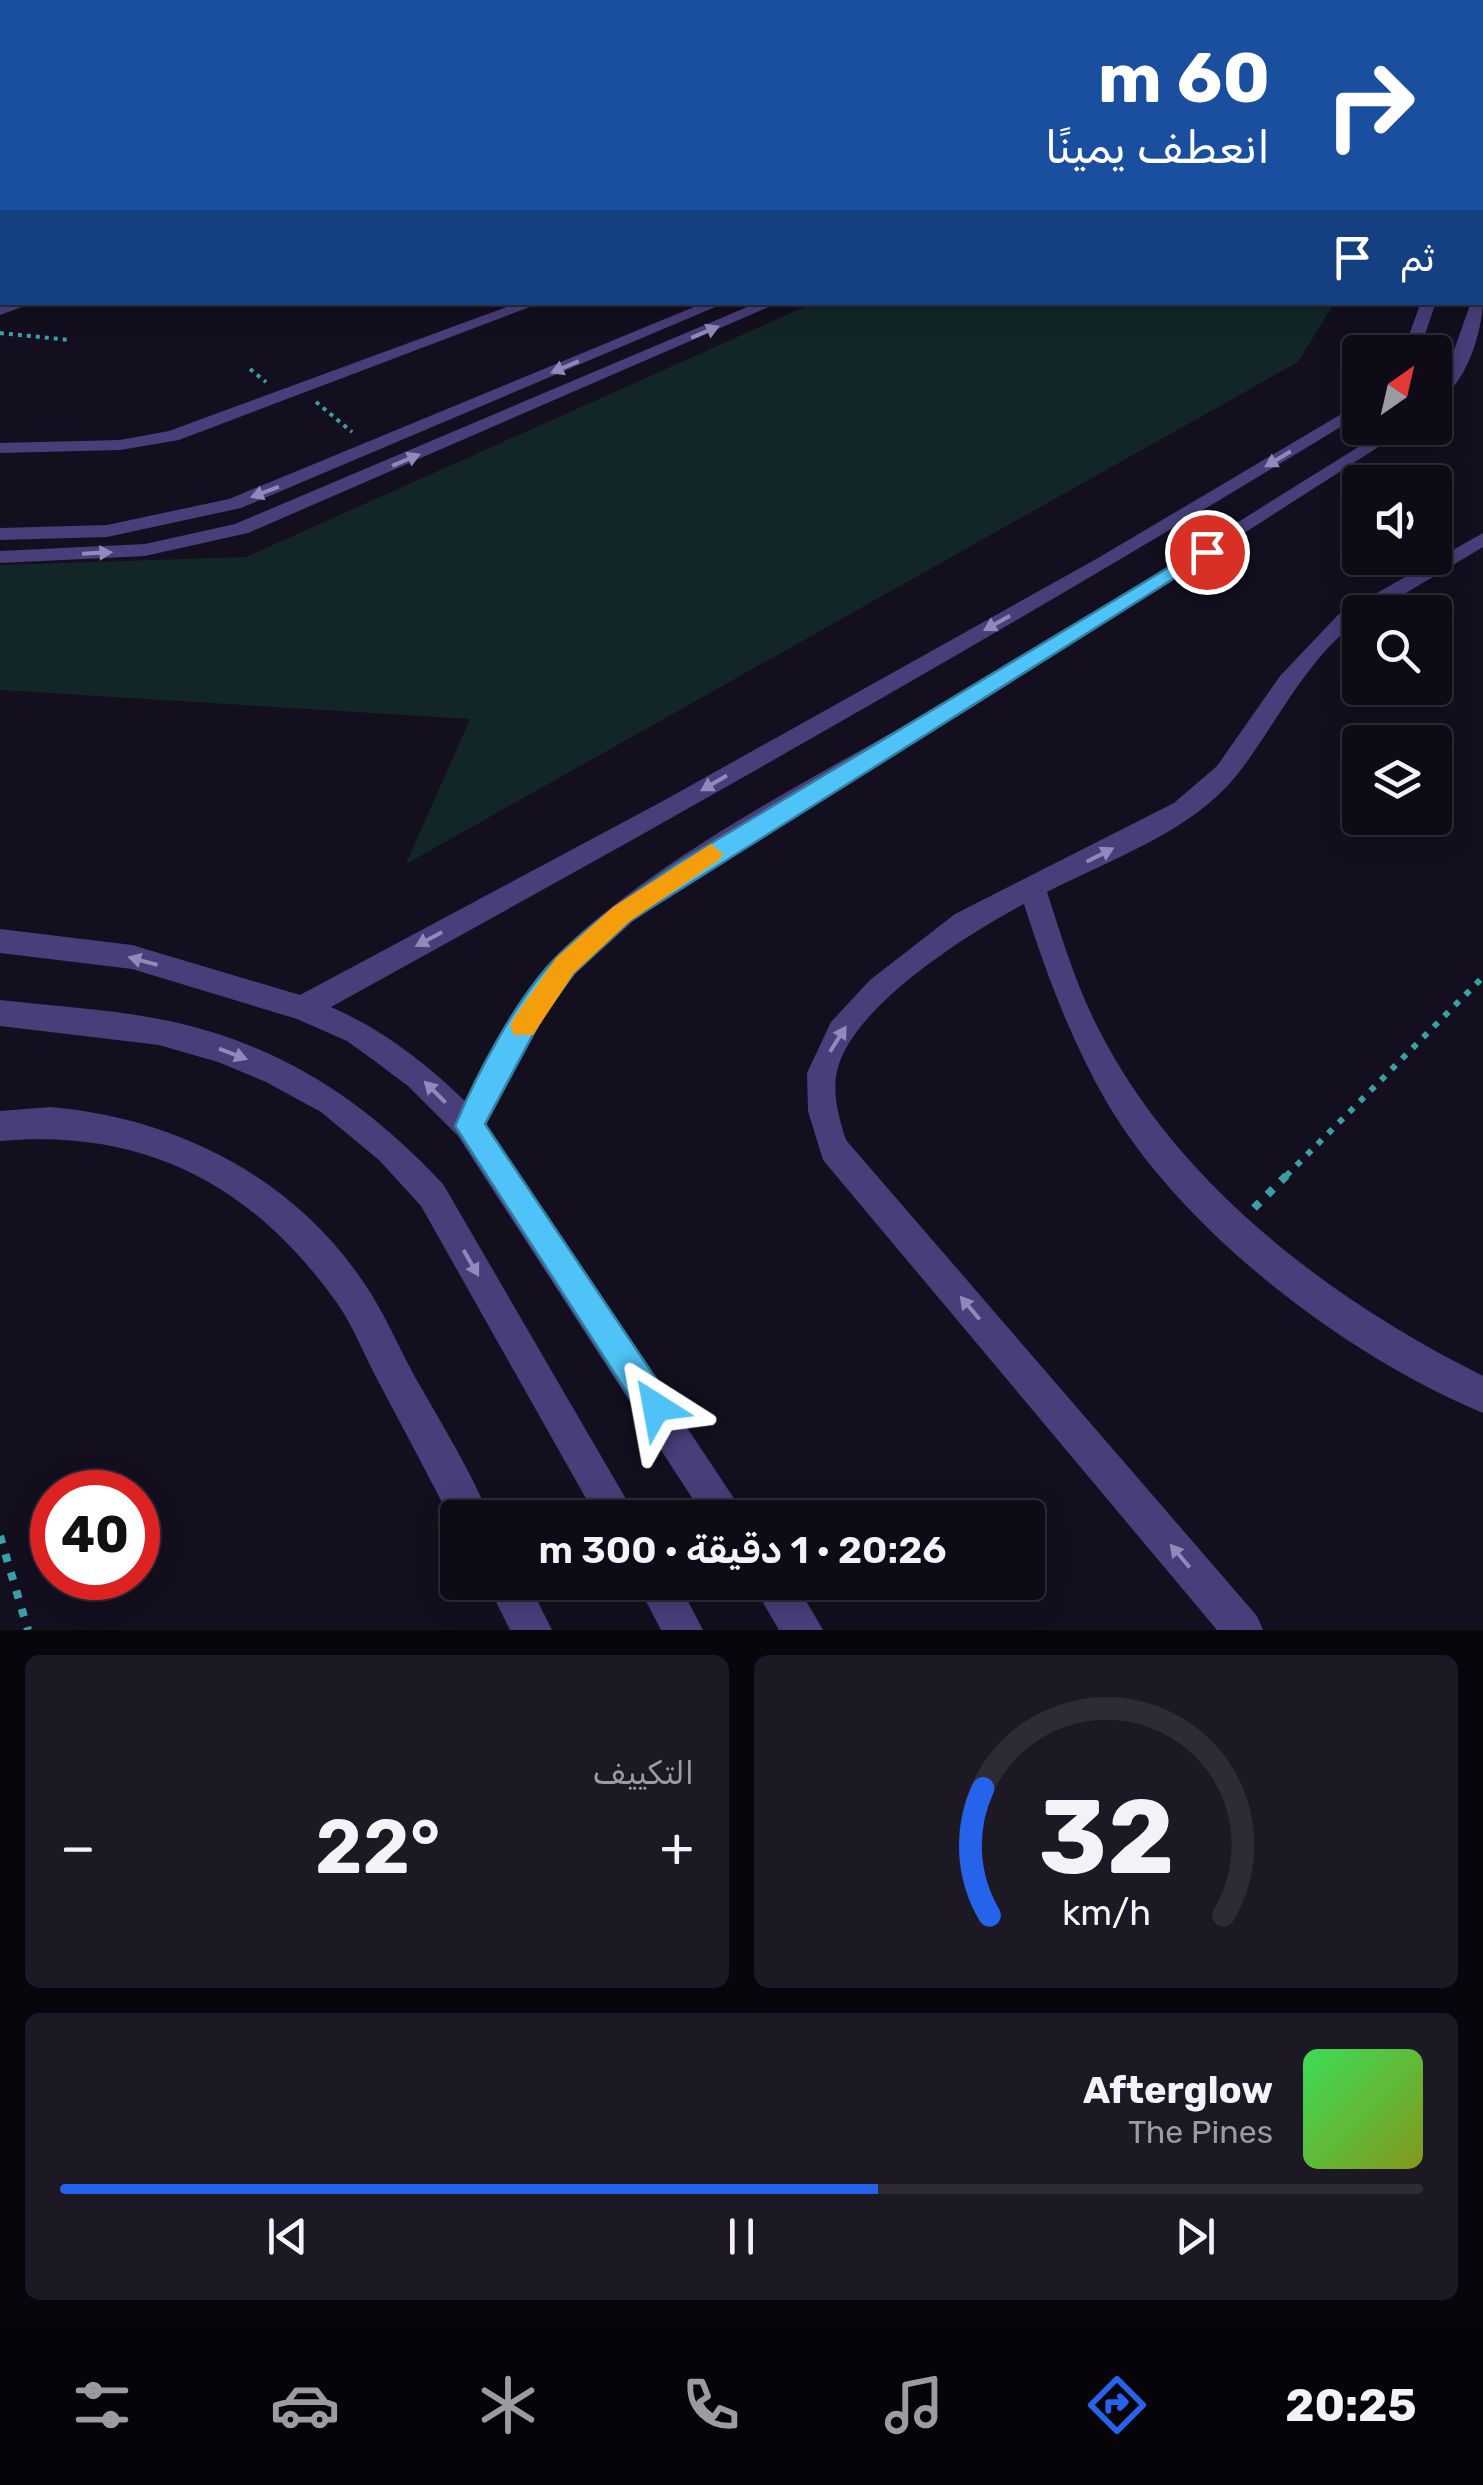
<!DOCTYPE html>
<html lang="ar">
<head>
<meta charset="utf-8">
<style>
	:root { --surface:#0e0b17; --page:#1c1924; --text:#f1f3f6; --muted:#9b9ba1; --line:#2e2b36; --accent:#2563eb }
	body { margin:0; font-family:Rubik,Cairo,sans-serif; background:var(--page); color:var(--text); direction:rtl; height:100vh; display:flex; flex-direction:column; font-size:38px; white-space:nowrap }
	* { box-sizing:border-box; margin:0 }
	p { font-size:32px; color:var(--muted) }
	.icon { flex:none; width:55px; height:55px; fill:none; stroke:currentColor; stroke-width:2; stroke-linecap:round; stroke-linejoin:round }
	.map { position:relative; height:1630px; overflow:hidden; direction:ltr }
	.sheet { display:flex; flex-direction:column; gap:25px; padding:25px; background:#08060d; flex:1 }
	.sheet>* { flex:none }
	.hud { position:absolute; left:0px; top:0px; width:1485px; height:305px; box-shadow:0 5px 25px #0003,0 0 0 2px var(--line); direction:rtl; background:#1a4fa0; color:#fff; overflow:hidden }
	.needle { width:65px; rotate:34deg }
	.controls { position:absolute; left:1342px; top:335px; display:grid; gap:20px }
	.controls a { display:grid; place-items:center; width:110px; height:110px; border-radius:10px; background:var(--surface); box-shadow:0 5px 25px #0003,0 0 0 2px var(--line); font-size:50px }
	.speed { position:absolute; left:30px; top:1470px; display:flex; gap:20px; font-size:50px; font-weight:700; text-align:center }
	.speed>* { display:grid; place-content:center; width:130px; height:130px; border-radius:50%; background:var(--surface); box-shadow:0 5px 25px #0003,0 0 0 2px var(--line); line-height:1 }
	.speed .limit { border:15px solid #d22; background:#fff; color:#111 }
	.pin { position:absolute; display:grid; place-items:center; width:85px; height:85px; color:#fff; margin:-42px; border:5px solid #fff; border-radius:50%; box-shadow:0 2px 10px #0007 }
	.me { position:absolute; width:110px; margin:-55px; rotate:326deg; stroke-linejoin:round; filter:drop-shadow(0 0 8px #0008) }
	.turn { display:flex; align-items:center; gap:35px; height:210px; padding:0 50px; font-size:45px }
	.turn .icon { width:130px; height:130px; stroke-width:2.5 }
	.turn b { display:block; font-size:70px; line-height:85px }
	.then { display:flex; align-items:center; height:95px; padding:0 50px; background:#0003; gap:20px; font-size:38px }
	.big { font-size:75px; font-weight:600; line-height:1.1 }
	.sheet .tile { flex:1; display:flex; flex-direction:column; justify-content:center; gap:15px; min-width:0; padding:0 35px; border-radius:15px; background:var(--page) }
	.sheet .dial { align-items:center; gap:0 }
	.dial svg { height:260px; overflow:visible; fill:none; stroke:var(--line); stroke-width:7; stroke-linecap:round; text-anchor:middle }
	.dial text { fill:var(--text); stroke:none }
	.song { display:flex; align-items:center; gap:30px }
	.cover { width:120px; height:120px; border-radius:15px; background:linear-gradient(135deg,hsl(130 70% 55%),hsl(70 70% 35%)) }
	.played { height:10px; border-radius:5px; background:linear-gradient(90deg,var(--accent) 60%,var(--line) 60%) }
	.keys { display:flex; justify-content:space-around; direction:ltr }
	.heat { display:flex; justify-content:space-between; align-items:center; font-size:55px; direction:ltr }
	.sheet .tiles { flex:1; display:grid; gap:25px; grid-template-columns:1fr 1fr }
	.tile:last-child { grid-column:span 2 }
	.trip { position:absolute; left:440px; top:1500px; width:605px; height:100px; border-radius:10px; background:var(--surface); box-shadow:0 5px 25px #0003,0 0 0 2px var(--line); font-weight:600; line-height:100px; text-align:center; direction:rtl }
	.tab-bar { display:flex; height:160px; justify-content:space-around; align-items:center; background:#060409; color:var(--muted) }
	.tab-bar .icon { width:70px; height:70px }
	.tab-bar .on { color:var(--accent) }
	.tab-bar b { font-size:45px; color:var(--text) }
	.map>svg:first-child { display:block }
</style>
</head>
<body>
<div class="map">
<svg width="1483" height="1630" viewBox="0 0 1483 1630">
	<rect width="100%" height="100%" fill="#130f1f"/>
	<g fill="#122628">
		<path d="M1052 0H1483V62L1482 2H1047Z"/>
		<path d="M813 303H1334L1298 362 406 864 470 719 0 690V565L246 557Z"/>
	</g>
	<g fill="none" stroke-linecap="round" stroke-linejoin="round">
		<g stroke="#39a0a6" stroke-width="4" stroke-dasharray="4 5" stroke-linecap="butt">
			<path d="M0 333 70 340"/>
			<path d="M250 369 266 382"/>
			<path d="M316 402 352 432"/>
		</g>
		<path stroke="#39a0a6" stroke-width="6" stroke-dasharray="6 9" stroke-linecap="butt" d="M1286 1176 1483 977"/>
		<g stroke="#39a0a6" stroke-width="8" stroke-dasharray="8 11" stroke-linecap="butt">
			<path d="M1254 1208 1289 1173"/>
			<path d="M0 1536 28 1630"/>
		</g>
		<g fill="#483e7a" fill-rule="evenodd">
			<path d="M524 0H694L523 2Z"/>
			<path d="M910 0H922L924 2H913Z"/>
			<path d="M9 302H35L0 315V305Z"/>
			<path d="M520 302H543L179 440 120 450 0 453V443L120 440 169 431Z"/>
			<path d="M706 302H727L241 508 107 537 0 540V528L107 525 229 499Z"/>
			<path d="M759 302H780L248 533 145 556 0 563V551L145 544 235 524Z"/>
			<path d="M1483 533V547L1374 612H1360V621C1310 651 1272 732 1236 776 1191 832 1109 860 1047 892 1062 938 1076 985 1098 1028 1178 1185 1329 1299 1483 1376V1413C1345 1356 1182 1231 1106 1101 1070 1038 1046 973 1024 904 969 933 852 1006 837 1071 832 1094 839 1118 846 1140L1257 1616 1263 1630H1217L823 1160 808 1111 807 1073 831 1022 870 980 955 914 1174 803 1217 766 1280 676 1338 615Z"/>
			<path d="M51 1107C176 1118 293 1177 364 1283 384 1312 398 1346 415 1377 441 1423 470 1469 490 1518H458L457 1532C431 1480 403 1428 376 1377 363 1352 353 1326 337 1303 253 1185 145 1128 0 1141V1111Z"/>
			<path d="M486 1582H528L552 1630H510Z"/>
		</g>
		<g fill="#483e7a" fill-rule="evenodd">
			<path d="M1483 122V130H1482V123Z"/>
			<path d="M1483 298C1483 330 1466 388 1435 401V385L1446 373 1471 302H1482Z"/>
			<path d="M1421 302H1436L1419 352H1403Z"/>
			<path d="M1360 403V415C1022 622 678 816 331 1007 383 1030 425 1062 466 1102 493 1053 517 994 558 954 662 852 824 773 951 699 1098 612 1243 518 1389 428H1408L971 708 749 841 632 922 575 974 544 1016 486 1125 747 1518H705L458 1136 408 1086 372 1059 347 1041 297 1019 132 969 0 953V929L132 945 300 995 663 801 1098 558Z"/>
			<path d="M0 1000C52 1006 107 1009 159 1019 275 1041 364 1099 443 1184L637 1518H597L421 1206 379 1160 321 1112 266 1082 218 1062 159 1045 0 1026Z"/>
			<path d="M636 1582H678L703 1630H661Z"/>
			<path d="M751 1582H795L823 1630H779Z"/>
		</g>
		<g stroke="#cc63f0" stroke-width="25">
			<path d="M34 2 37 0"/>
			<path d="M0 25 2 23"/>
		</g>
	</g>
	<defs><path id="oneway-solid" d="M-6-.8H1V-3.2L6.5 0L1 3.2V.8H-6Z" transform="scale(2.5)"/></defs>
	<g fill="#9288ba">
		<use href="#oneway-solid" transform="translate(705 332) rotate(-23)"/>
		<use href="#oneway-solid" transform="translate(565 367) rotate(157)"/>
		<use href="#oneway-solid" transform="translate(1278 459) rotate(149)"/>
		<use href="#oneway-solid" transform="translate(406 460) rotate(-23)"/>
		<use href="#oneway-solid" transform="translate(265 492) rotate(159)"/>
		<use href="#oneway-solid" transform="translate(97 553) rotate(-3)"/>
		<use href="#oneway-solid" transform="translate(997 623) rotate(151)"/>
		<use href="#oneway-solid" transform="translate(714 783) rotate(150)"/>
		<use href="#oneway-solid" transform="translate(1100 855) rotate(-27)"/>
		<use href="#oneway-solid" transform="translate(429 939) rotate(152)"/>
		<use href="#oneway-solid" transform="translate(143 961) rotate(-165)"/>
		<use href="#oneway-solid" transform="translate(838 1039) rotate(-58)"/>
		<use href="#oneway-solid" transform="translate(233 1054) rotate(21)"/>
		<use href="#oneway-solid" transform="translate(435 1092) rotate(-135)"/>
		<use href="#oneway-solid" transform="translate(471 1263) rotate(60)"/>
		<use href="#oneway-solid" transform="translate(970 1308) rotate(-130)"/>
		<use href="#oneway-solid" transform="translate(1180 1556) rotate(-130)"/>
	</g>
	<path fill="#4fc3f7" stroke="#337fa1" stroke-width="2.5" d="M1201 548 1216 552 630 921 574 973 543 1016 485 1124 667 1395 672 1407 667 1419 656 1423 644 1419 455 1126C477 1073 518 995 559 955 596 919 637 891 680 862Z"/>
	<path fill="#f59e0b" d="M711 844 723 854 719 860 630 921 574 973 533 1035H514L510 1026 514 1018 556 958 613 907Z"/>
</svg>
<div class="controls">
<a><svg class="needle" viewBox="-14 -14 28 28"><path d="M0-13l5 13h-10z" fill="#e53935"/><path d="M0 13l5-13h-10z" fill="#9b9ba1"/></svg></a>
<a><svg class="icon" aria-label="sound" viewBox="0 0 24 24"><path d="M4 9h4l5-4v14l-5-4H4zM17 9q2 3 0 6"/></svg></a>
<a><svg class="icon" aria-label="search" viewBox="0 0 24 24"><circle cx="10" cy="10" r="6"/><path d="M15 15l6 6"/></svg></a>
<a><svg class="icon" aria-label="layers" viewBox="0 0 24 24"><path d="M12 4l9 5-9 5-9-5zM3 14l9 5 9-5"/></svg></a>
</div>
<div class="speed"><div class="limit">40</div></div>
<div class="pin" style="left:1207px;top:552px;background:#d93025"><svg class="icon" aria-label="arrive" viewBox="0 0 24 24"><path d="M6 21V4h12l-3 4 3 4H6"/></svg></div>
<svg class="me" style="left:656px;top:1407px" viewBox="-20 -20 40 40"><path d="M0-17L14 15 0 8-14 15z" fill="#4fc3f7" stroke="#fff" stroke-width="4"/></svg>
<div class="trip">20:26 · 1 دقيقة · 300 m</div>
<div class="hud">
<div class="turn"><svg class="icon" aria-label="right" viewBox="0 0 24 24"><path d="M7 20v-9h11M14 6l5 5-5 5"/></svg><div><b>60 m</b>انعطف يمينًا</div></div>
<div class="then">ثم<svg class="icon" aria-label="arrive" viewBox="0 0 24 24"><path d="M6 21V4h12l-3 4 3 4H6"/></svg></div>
</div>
</div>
<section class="sheet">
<div class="tiles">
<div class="tile dial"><svg viewBox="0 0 100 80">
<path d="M14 69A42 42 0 1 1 86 69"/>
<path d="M14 69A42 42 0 0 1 12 30" stroke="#2563eb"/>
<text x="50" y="56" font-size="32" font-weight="700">32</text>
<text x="50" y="72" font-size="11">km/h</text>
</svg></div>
<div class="tile"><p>التكييف</p>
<div class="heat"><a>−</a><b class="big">22°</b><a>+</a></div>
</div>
<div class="tile">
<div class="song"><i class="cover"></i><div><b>Afterglow</b><p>The Pines</p></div></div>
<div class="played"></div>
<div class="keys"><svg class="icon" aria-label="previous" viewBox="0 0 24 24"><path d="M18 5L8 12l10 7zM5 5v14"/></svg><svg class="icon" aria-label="pause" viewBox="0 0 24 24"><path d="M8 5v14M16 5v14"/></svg><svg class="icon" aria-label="next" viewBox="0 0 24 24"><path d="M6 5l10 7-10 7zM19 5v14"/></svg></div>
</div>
</div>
</section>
<nav class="tab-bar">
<b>20:25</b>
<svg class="icon on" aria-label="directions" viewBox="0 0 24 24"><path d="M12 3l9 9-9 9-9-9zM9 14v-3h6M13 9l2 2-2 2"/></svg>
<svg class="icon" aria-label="music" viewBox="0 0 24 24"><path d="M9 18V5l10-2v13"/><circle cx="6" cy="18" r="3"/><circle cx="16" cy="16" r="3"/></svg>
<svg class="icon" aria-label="phone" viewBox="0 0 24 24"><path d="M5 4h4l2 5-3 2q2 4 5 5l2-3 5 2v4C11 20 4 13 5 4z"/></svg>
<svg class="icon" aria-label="climate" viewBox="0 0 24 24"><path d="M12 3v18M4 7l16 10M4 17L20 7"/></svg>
<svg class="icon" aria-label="car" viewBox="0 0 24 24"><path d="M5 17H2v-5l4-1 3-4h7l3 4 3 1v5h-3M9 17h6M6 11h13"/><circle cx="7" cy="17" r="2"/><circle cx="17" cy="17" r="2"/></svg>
<svg class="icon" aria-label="filters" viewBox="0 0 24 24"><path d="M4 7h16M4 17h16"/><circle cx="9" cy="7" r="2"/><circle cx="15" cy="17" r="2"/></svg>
</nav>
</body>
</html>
